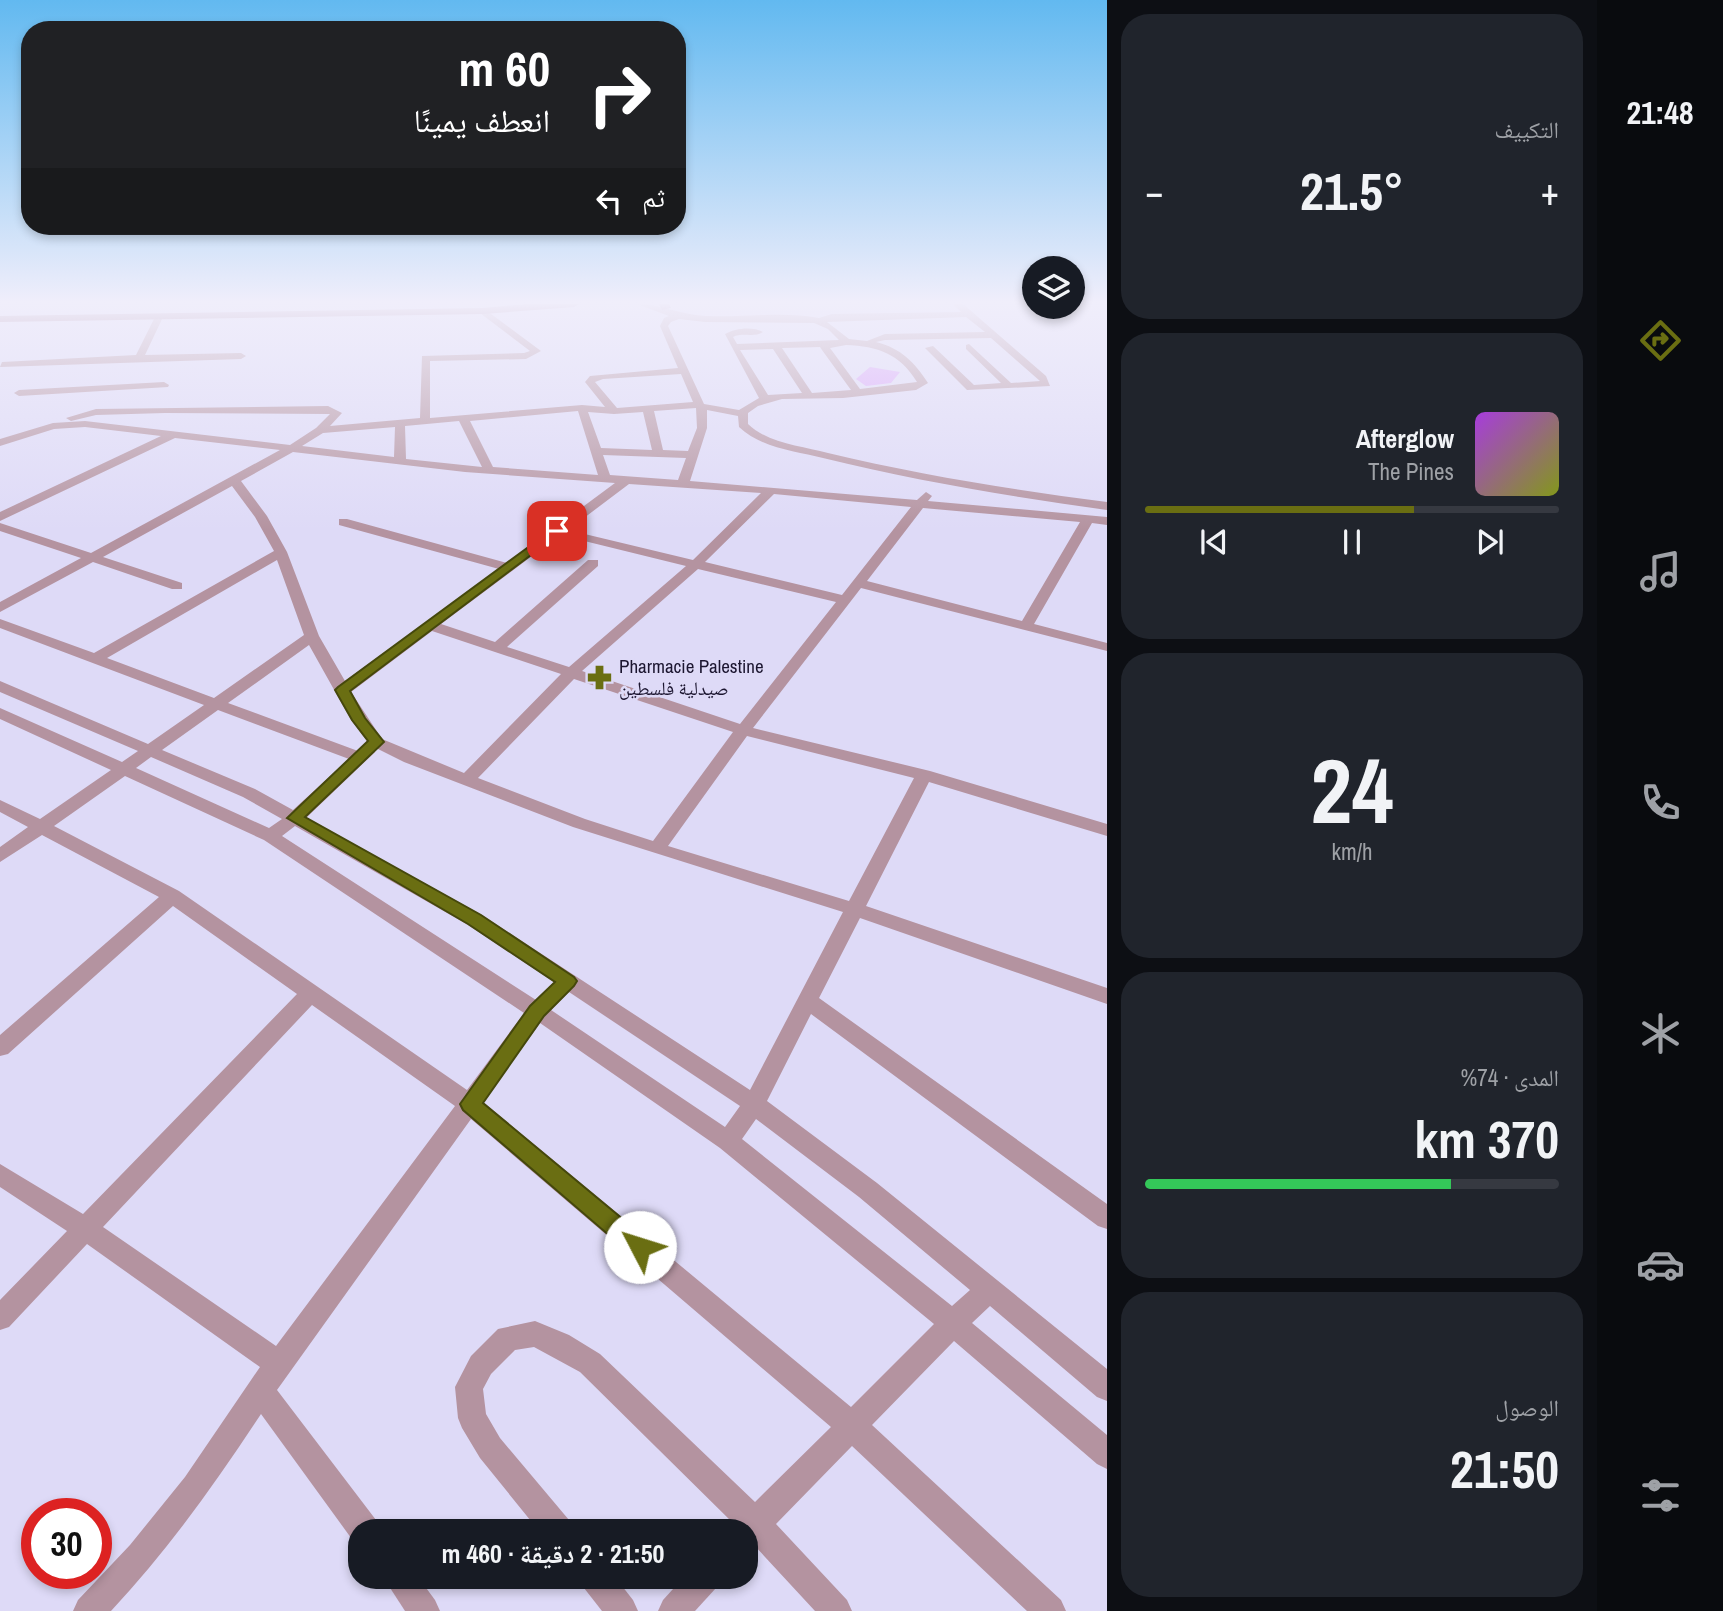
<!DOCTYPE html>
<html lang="ar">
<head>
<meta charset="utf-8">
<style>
	:root { --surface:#171b24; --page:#20242c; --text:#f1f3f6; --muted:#9ea1a6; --line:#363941; --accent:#6a6e12 }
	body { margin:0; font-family:"Archivo Narrow","Noto Naskh Arabic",sans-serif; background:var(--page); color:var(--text); direction:rtl; height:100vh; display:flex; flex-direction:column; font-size:26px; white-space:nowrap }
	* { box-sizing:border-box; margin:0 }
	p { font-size:23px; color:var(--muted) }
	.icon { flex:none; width:38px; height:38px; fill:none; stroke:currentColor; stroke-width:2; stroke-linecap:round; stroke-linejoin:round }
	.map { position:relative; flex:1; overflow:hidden; direction:ltr }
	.details { display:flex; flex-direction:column; gap:14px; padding:14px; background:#0d0f14; width:490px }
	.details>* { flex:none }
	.top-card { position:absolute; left:21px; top:21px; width:665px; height:214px; border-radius:28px; box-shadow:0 4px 10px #0003; direction:rtl; background:#202124; color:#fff; overflow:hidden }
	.fabs { position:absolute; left:1022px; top:256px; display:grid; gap:14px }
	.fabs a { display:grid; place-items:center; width:63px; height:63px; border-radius:50%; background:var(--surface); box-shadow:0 4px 10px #0003; font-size:35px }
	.speed { position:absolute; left:21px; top:1498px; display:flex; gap:14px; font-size:35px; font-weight:700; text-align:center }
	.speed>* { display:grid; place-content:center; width:91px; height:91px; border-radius:50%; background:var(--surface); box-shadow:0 4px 10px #0003; line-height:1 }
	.speed .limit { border:10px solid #d22; background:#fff; color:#111 }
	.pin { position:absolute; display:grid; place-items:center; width:60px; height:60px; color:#fff; margin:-30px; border-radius:14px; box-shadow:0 4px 10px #0006 }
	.me { position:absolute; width:77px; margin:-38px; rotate:310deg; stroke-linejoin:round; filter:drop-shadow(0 0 5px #0008) }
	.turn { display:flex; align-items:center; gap:24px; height:147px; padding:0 21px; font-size:32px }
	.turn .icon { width:91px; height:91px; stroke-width:2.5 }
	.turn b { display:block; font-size:49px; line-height:60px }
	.then { display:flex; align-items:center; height:66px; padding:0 21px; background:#0003; gap:14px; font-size:26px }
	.big { font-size:52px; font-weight:800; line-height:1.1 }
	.details .widget { flex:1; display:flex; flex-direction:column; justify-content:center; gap:10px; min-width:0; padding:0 24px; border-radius:28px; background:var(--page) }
	.details .dial { align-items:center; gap:0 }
	.dial b { font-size:91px; line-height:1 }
	.song { display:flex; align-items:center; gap:21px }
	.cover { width:84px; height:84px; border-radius:10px; background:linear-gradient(135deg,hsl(280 70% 55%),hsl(70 70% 35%)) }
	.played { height:7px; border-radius:4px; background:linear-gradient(90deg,var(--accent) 65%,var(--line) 65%) }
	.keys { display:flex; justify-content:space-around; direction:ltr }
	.heat { display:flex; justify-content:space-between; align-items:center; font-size:38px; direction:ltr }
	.charge { height:10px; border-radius:5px; background:linear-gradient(90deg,#34c759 74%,var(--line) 0) }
	.trip { position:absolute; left:348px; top:1519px; width:410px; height:70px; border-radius:28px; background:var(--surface); box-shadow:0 4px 10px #0003; font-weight:800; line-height:70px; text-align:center; direction:rtl }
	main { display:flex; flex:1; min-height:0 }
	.tabs { display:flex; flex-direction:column; width:126px; justify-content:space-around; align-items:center; background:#090b0e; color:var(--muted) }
	.tabs .icon { width:49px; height:49px }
	.tabs .active { color:var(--accent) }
	.tabs b { font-size:32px; color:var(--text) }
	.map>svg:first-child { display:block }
</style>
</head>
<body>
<main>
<nav class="tabs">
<b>21:48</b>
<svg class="icon active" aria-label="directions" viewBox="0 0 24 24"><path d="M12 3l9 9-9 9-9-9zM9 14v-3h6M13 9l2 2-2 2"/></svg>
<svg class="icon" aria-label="music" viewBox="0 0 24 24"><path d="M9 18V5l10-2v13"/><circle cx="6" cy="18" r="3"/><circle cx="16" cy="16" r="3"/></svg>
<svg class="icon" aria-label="phone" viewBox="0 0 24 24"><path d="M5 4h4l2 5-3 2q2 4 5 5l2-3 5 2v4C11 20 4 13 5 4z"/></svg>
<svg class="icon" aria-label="climate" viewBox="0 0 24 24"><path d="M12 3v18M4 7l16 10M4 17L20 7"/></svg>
<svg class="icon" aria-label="car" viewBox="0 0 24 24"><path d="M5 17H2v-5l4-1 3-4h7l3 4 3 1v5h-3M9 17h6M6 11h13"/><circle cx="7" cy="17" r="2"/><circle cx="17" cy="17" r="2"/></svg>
<svg class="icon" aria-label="filters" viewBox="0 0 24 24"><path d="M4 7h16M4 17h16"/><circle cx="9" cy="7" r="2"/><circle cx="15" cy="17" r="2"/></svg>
</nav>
<section class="details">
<div class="widget"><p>التكييف</p>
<div class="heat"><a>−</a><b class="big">21.5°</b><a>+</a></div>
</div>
<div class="widget">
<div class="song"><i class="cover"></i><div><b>Afterglow</b><p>The Pines</p></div></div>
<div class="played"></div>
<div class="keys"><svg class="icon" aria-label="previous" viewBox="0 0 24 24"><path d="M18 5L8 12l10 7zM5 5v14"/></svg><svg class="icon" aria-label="pause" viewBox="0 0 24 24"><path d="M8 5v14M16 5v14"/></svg><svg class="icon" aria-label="next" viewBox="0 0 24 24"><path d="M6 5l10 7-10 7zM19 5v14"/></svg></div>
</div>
<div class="widget dial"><b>24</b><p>km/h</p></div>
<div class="widget"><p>المدى · 74%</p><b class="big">370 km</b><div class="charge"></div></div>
<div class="widget"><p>الوصول</p><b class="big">21:50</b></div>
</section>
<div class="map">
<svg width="1107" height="1611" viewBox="0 0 1107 1611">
	<rect width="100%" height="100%" fill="#dedaf7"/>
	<path fill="#d89efa" d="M870 367 900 372 891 383 866 386 856 379Z"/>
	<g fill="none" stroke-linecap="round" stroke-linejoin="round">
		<g fill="#b493a0" fill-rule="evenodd">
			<path d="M637 304C660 304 682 315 706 316 743 318 782 311 819 318L832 314 961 312 953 304H963L1046 376 1050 386 967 390 925 348 933 346 974 385 1001 383 966 349V345L969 344 1011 383 1040 381 991 338 885 340 876 342C901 348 915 363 928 383L916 390 843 398 782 399 758 406 748 413V424C769 444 802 446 828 453 920 475 1013 490 1107 502V510C1012 497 917 481 823 458 795 451 761 448 739 427L738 416 707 410V428L690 481 917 500 926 492 932 496 928 501 1107 517V525L1092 523 1034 624 1107 643V651L861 588 753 728 930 771 1107 824V836L929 782 866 906 1107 988V1004L860 918 819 998 1107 1204V1229L1098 1226 811 1014 767 1101 877 1183 1107 1369V1401L1097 1397 990 1306 972 1323 1107 1435V1469L1097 1464 954 1341 872 1425 1061 1600 1066 1611H1027L852 1446 776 1524 847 1600 852 1611H815L754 1545 746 1548V1531H731L734 1524 580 1372 534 1347 515 1350 491 1374 483 1389 486 1414 500 1438 569 1520 573 1531H539L480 1458 462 1428 458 1418 455 1387 471 1356 498 1329 535 1321 569 1335 600 1354 755 1502 831 1427 471 1119 277 1390 376 1520 380 1531H360V1544L354 1542 261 1414C215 1484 168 1550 111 1611H73L78 1600 130 1545 185 1477 260 1367 87 1244 9 1327 0 1330V1300L67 1231 0 1187V1164L83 1214 297 994 173 906 8 1054 0 1056V1035L159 897 42 835 0 862V847L28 827 0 812V800L40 819 111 770 0 719V708L122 762 138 751 0 692V681L148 744 204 705 0 628V619L94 653 274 551 255 517 232 486 103 557 182 583V589H172L93 562 0 612V602L81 558 0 531V523L91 553 280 450 175 438 0 521V512L161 436 85 427 54 429 0 446V439L53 423 85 421 290 445 316 428 330 414 165 413 96 415 71 421 66 418 96 409 328 406 342 413 330 426 420 418 422 356 524 353 530 351 480 313 483 308 541 351 526 359 430 361V418L582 405 605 407 585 382 590 376 678 368 660 326 664 318 669 316ZM966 317 985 332 885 334 867 341 849 339 827 322ZM679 319 705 322 814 323 828 329 839 340 737 344 733 337C742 332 754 338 763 332 753 326 735 328 725 334L759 398 739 410 704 404 668 326 671 322ZM846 345C878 346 900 354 917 382L860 389 830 348ZM820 347 822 350 851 390 812 393 782 348ZM773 349 802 393 768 395 740 350ZM681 374 693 402 617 408 595 382 603 379ZM696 408 697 428 688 451 663 450 654 411ZM578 411 598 475 493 467 470 421ZM588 412 614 414 643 412 652 450 601 448ZM459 421 482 467 406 459 405 426ZM395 427 394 457 302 446 323 433ZM293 452 465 472 615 483 507 563 347 519H339V525L499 569 345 681 319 636 287 552 267 516 241 481ZM603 455 686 458 678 480 610 475ZM629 484 761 493 693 560 568 530ZM774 494 911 507 842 595 705 562ZM923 508 1080 522 1022 621 867 581ZM560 535 686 566 569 667 507 647 598 566V560H588L495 642 441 624ZM277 560 304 635 214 698 107 658ZM698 569 836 602 740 724 582 671ZM432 631 561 674 464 773 382 739 351 692ZM309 645 351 720 370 745 404 762 573 827 843 912 750 1090 482 915 306 818 375 752 367 747 358 751 228 703ZM574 679 733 732 653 841 585 819 478 778ZM218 710 349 759 293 810 255 789 162 750ZM747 736 914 778 849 901 668 846ZM151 757 243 797 282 819 269 828 136 768ZM125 776 264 840 524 1013 467 1090 179 891 54 826ZM295 826 468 925 554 982 536 1000 282 836ZM569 992 740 1106 725 1127 551 1010ZM312 1005 455 1106 276 1346 103 1227ZM540 1023 720 1148 934 1324 851 1407 483 1102ZM756 1119 859 1197 970 1290 952 1306 742 1139Z"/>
			<path d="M159 314 163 317 145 355 241 353 246 356 241 359 0 367 2 362 136 355 155 317Z"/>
			<path d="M164 382 169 385 168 387 19 396 14 393 19 390Z"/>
			<path d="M383 1577H418L435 1600 440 1611H405Z"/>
			<path d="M579 1577H615L633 1600 638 1611H602L584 1588Z"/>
			<path d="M684 1577H721L716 1588 695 1611H658L663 1600Z"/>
		</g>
		<g fill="#8d546d" fill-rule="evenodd">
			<path d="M527 304H579L574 307 483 314 0 322V316L483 308Z"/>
			<path d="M659 304H669L671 308 662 310Z"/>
		</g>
	</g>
	<linearGradient id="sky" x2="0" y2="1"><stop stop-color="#62b9f0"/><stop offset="0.57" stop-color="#f0eefb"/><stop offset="1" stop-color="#f0eefb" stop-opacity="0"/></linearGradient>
	<rect width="1107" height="530" fill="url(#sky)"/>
	<path fill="#6a6e12" stroke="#45480c" stroke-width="2" d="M553 529 563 531 350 691 365 718 384 742 305 817 481 915 574 977 577 981 574 986 544 1016 483 1103 648 1240 652 1247 648 1255 640 1258 632 1255 463 1110 460 1104 530 1006 555 982 468 924 287 818 368 741 352 720 335 690 338 687Z"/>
	<defs>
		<symbol id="pharmacy-bare" viewBox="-9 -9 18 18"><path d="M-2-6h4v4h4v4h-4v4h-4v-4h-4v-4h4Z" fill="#6a6e12" stroke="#dedaf7" stroke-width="2.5" paint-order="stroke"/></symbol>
	</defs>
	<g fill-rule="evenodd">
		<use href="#pharmacy-bare" x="582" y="660" width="35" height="35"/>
	</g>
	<g text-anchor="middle" stroke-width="5" stroke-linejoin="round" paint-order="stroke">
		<g font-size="19" fill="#1c1630" stroke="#dedaf7" text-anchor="start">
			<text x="619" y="673">Pharmacie Palestine<tspan x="619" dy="22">صيدلية فلسطين</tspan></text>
		</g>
	</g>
</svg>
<div class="fabs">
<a><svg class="icon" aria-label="layers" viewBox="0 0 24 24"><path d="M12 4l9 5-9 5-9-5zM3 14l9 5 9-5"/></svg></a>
</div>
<div class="speed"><div class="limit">30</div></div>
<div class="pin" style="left:557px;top:531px;background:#d93025"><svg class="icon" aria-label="arrive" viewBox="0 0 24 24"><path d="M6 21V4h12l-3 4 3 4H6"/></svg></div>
<svg class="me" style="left:640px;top:1247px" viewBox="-20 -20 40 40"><circle r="19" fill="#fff"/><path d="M0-13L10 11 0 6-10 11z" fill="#6a6e12"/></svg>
<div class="trip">21:50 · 2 دقيقة · 460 m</div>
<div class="top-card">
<div class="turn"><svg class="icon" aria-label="right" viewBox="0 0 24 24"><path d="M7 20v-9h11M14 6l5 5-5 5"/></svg><div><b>60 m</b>انعطف يمينًا</div></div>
<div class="then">ثم<svg class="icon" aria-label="left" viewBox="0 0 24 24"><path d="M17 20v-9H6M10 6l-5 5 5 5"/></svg></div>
</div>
</div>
</main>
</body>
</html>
